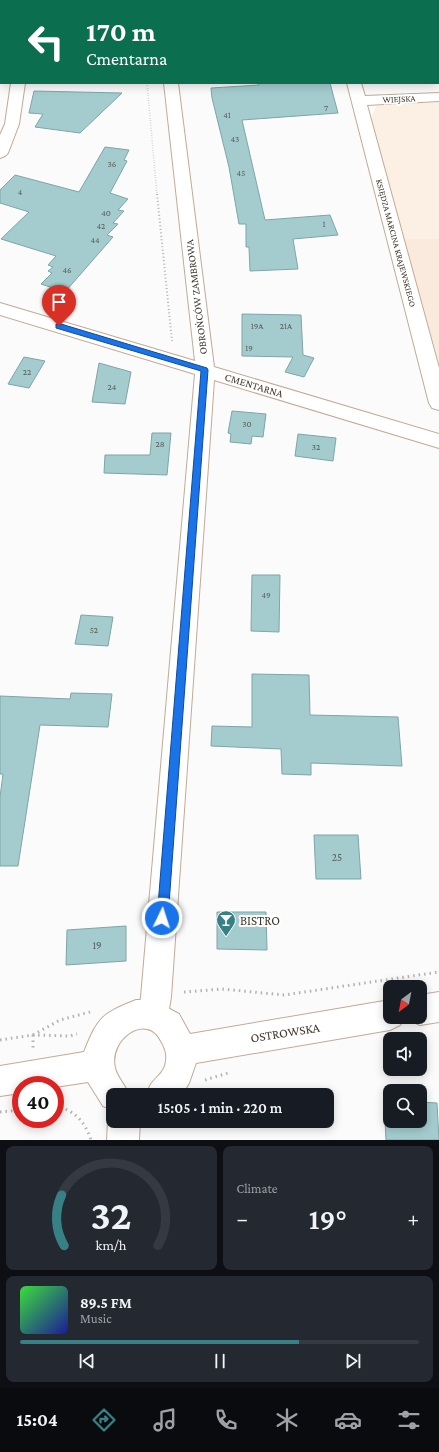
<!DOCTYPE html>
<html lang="en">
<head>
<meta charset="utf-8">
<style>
	:root { --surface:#171b24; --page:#242831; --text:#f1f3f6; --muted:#9ea1a6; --line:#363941; --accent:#378085 }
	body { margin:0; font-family:"Crimson Pro",serif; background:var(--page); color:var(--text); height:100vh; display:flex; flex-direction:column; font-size:15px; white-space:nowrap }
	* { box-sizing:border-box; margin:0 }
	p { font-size:13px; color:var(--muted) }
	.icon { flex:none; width:22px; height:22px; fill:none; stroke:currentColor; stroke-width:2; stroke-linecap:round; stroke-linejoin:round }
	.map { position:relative; height:1140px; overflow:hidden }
	.details { display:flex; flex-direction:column; gap:6px; padding:6px; background:#0d0f14; flex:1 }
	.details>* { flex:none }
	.top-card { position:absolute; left:0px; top:0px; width:439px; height:84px; box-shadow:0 2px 10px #0003; background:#0b6e4f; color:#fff; overflow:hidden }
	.needle { width:26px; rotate:212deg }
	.fabs { position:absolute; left:383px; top:980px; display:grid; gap:8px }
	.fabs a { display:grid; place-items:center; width:44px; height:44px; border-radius:8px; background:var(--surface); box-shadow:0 2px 10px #0003; font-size:20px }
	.speed { position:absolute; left:12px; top:1076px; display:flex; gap:8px; font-size:20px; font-weight:700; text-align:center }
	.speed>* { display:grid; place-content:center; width:52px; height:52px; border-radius:50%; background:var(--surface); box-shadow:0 2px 10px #0003; line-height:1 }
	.speed .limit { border:6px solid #d22; background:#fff; color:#111 }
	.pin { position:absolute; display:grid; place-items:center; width:34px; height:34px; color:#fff; margin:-41px -17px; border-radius:50% 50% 50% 0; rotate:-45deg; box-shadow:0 0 4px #0007 }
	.pin .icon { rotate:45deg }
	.me { position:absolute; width:44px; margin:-22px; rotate:4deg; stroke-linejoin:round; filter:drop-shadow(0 0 3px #0008) }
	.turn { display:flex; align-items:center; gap:14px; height:84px; padding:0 20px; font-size:18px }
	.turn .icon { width:52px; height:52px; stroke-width:2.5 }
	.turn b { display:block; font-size:28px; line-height:34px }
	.big { font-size:30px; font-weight:600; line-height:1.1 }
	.details .card { flex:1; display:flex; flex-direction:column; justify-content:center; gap:6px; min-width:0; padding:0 14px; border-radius:8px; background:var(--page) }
	.details .dial { align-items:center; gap:0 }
	.dial svg { height:104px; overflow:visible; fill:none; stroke:var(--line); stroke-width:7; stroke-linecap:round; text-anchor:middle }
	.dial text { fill:var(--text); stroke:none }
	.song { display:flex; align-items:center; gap:12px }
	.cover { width:48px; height:48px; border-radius:6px; background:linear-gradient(135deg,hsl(120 70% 55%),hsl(240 70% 35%)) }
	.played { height:4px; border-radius:2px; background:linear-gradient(90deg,var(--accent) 70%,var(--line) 70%) }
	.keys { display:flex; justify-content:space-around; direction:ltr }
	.heat { display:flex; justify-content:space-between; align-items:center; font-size:22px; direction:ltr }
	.details .tiles { flex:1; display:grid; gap:6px; grid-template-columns:1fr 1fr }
	.card:last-child { grid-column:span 2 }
	.trip { position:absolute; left:106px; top:1088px; width:228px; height:40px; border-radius:8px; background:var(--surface); box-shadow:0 2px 10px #0003; font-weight:600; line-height:40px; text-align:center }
	.menu { display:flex; height:64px; justify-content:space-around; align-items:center; background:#090b0e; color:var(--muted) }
	.menu .icon { width:28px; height:28px }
	.menu .on { color:var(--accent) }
	.menu b { font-size:18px; color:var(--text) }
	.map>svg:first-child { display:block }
</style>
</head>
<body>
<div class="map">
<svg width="439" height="1140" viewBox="0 0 439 1140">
	<rect width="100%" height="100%" fill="#fbfbfb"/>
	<path fill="#fcefe3" d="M439 102V239H403L366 132 376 106Z"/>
	<path fill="#f9eadd" d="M403 239H439V363Z"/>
	<g fill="#a4cccf" stroke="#7da5a8">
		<path d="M258 83H330L338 113 242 120 265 220 330 215 338 235 293 239 298 269 250 271 249 247H246V224H239L229 167 212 98 211 88 259 85Z"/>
		<path d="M34 91 122 93 80 133 35 127 43 114 29 113Z"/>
		<path d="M105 147 129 150 124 160 127 161 110 193 128 199 118 210 124 211 113 223 118 224 107 235 113 237 65 292 41 284 52 273 48 271 53 267 48 265 56 256 1 239 29 212 0 203V190L15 175 79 192Z"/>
		<path d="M242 314 301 315 303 355 314 358 304 377 285 372 293 357 242 356Z"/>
		<path d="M24 357 45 361 29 388 8 384Z"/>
		<path d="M99 363 131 372 125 404 92 402Z"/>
		<path d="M232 411 266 414 263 437 252 436 251 444 230 442 231 434 228 433Z"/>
		<path d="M152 433H171L167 475 104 473 105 455H150Z"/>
		<path d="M298 434 336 438 333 461 295 456Z"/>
		<path d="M252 575H280L279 632 251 631Z"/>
		<path d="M81 615 113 617 108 646 75 644Z"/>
		<path d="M252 674 309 675 310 715 398 717 402 766 311 763V775L282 774 281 749 211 746 212 726 252 727Z"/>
		<path d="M71 693 112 694 108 727 40 725 18 866H0V797L3 774H0V696L70 699Z"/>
		<path d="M314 835H358L361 879H316Z"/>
		<path d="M217 912H266L267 950 217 949Z"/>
		<path d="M126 926V961L66 965 67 930Z"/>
		<path d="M384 1102H390V1121H420V1102L437 1103 439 1140H386Z"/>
	</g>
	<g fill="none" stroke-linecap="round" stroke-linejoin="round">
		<defs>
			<g id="minor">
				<path d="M39 0H61L39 1Z"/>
				<rect x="150" y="0" width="12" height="1"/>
				<rect x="325" y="0" width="12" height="1"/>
				<path d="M0 1H1L0 10Z"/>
				<path d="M11 83H25L19 124 8 153 5 156 0 158V135L5 124Z"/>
				<path d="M164 83H178L214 367 439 434V448L214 380 171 997 168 1015 163 1025 153 1030 143 1025 138 1015 141 997 195 374 0 315V303L195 361Z"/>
				<path d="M347 83H361L365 96 439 93V101L367 105 439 368V410L432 408 429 403Z"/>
				<path d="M113 1110V1121H140L139 1140H107L108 1121Z"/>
			</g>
			<g id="major">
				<path d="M439 992V1022L420 1025 410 1020 408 1017H420V995Z"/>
				<path d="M136 1000H153L179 1014 190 1034 390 1000V1017H404L400 1025 390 1030 196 1063 189 1083 182 1095H147C148 1091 149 1087 151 1084 157 1076 165 1072 166 1061 167 1053 165 1048 161 1041 147 1012 108 1039 115 1068 117 1077 126 1086 129 1095H113V1110L103 1106 88 1082 55 1087V1085H21V1093L0 1096V1066L84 1052C98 1017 101 1014 136 1000Z"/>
			</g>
		</defs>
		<use href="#minor" stroke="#c3aa93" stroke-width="2"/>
		<use href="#major" stroke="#c3aa93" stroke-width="2"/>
		<path stroke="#b5b1ad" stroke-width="1.5" stroke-dasharray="0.5 2" stroke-linecap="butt" d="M147 83 157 195"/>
		<path stroke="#b5b1ad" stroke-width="2" stroke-dasharray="1 2.5" stroke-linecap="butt" d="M157 194 172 341"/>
		<g stroke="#b5b1ad" stroke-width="3" stroke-dasharray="1.5 4" stroke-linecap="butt">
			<path d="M184 992 222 989 284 995 439 972"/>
			<path d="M33 1035 60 1020 90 1012"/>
			<path d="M33 1035V1049"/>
			<path d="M0 1040 33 1035 70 1036 77 1034"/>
			<path d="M205 1080 228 1073V1070"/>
			<path d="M55 1107C73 1108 86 1123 91 1140"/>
			<path d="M0 1112 21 1110"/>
		</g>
		<use href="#minor" fill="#fff" fill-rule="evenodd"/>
		<use href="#major" fill="#fff" fill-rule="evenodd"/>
	</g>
	<path fill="#1a73e8" stroke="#114b97" d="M56 324H61L207 368 208 370 168 918 166 922 162 923 158 922 157 918 201 371 56 328Z"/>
	<defs>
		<symbol id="bar-pin" viewBox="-11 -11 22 30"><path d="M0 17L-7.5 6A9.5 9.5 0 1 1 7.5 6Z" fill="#378085" stroke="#fff"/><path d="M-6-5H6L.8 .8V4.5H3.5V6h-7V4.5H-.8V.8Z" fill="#fff"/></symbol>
	</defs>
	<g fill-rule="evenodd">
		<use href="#bar-pin" x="215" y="909" width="22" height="30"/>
	</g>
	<g text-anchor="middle" stroke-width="4" stroke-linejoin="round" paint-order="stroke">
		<g font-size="9" fill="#42382e" stroke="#fff">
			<text transform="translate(399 99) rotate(-3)" y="3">WIEJSKA</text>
			<text transform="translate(396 243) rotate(75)" y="3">KSIĘDZA MARCINA KRAJEWSKIEGO</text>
		</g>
		<g font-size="9" fill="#5a5d56">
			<text x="326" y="111">7</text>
			<text x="227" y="118">41</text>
			<text x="235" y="142">43</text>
			<text x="112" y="167">36</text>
			<text x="241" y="176">45</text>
			<text x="20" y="195">4</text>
			<text x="106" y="216">40</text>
			<text x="324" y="227">1</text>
			<text x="101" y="229">42</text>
			<text x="95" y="243">44</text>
			<text x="67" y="273">46</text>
			<text x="257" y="329">19A</text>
			<text x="286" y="329">21A</text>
			<text x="249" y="351">19</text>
			<text x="27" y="375">22</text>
			<text x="112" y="390">24</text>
			<text x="247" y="427">30</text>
			<text x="160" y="447">28</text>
			<text x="316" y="450">32</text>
			<text x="266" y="598">49</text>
			<text x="94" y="633">52</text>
		</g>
		<g font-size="11" fill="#42382e" stroke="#fff">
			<text transform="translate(196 297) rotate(-97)" y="4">OBROŃCÓW ZAMBROWA</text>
			<text transform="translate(254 385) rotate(17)" y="4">CMENTARNA</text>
		</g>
		<g font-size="11" fill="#5a5d56">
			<text x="337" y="861">25</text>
			<text x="97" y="949">19</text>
		</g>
		<g font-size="13" fill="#42382e" stroke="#fff" text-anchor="start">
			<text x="240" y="925">BISTRO</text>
		</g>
		<g font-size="13" fill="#42382e" stroke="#fff">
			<text transform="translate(285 1032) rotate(-9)" y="5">OSTROWSKA</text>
		</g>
	</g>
</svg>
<div class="fabs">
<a><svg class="needle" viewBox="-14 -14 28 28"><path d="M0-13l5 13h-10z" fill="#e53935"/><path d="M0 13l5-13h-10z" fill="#9ea1a6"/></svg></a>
<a><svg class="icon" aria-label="sound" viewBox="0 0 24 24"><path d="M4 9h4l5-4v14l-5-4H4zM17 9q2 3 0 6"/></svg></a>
<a><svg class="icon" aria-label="search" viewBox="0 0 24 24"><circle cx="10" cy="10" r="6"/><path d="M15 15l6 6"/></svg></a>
</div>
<div class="speed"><div class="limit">40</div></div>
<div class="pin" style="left:59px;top:326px;background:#d93025"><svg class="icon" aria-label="arrive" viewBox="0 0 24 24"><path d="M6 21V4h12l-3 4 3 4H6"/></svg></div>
<svg class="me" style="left:162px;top:918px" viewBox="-20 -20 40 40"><circle r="17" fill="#1a73e8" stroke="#fff" stroke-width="3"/><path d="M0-11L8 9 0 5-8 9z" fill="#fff"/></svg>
<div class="trip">15:05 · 1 min · 220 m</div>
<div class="top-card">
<div class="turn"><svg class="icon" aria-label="left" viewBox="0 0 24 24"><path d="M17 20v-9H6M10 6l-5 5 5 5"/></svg><div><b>170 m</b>Cmentarna</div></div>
</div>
</div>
<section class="details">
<div class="tiles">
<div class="card dial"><svg viewBox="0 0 100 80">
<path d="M14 69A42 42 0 1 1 86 69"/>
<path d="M14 69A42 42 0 0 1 12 30" stroke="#378085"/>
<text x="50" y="56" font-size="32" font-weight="700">32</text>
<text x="50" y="72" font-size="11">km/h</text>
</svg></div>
<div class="card"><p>Climate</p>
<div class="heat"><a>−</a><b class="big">19°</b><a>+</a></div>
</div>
<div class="card">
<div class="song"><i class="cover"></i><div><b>89.5 FM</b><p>Music</p></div></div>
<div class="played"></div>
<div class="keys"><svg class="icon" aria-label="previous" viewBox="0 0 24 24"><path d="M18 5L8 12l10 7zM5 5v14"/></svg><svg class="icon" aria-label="pause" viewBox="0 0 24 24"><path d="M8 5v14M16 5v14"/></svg><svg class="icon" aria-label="next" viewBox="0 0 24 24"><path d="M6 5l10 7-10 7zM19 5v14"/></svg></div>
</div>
</div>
</section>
<nav class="menu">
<b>15:04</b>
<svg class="icon on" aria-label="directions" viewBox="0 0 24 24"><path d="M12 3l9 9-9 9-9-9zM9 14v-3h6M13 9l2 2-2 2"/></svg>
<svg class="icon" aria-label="music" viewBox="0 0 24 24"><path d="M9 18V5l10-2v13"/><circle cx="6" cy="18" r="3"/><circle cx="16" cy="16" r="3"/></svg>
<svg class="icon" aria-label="phone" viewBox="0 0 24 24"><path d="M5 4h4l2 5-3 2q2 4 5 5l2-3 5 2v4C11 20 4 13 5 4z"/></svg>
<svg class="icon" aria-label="climate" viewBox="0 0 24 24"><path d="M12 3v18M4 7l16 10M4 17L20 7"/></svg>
<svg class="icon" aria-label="car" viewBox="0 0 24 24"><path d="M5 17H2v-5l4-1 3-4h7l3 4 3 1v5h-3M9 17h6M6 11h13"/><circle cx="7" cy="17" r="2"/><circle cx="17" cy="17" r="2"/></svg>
<svg class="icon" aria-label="filters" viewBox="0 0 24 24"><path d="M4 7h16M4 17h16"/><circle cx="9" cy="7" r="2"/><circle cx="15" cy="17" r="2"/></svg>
</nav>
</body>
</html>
